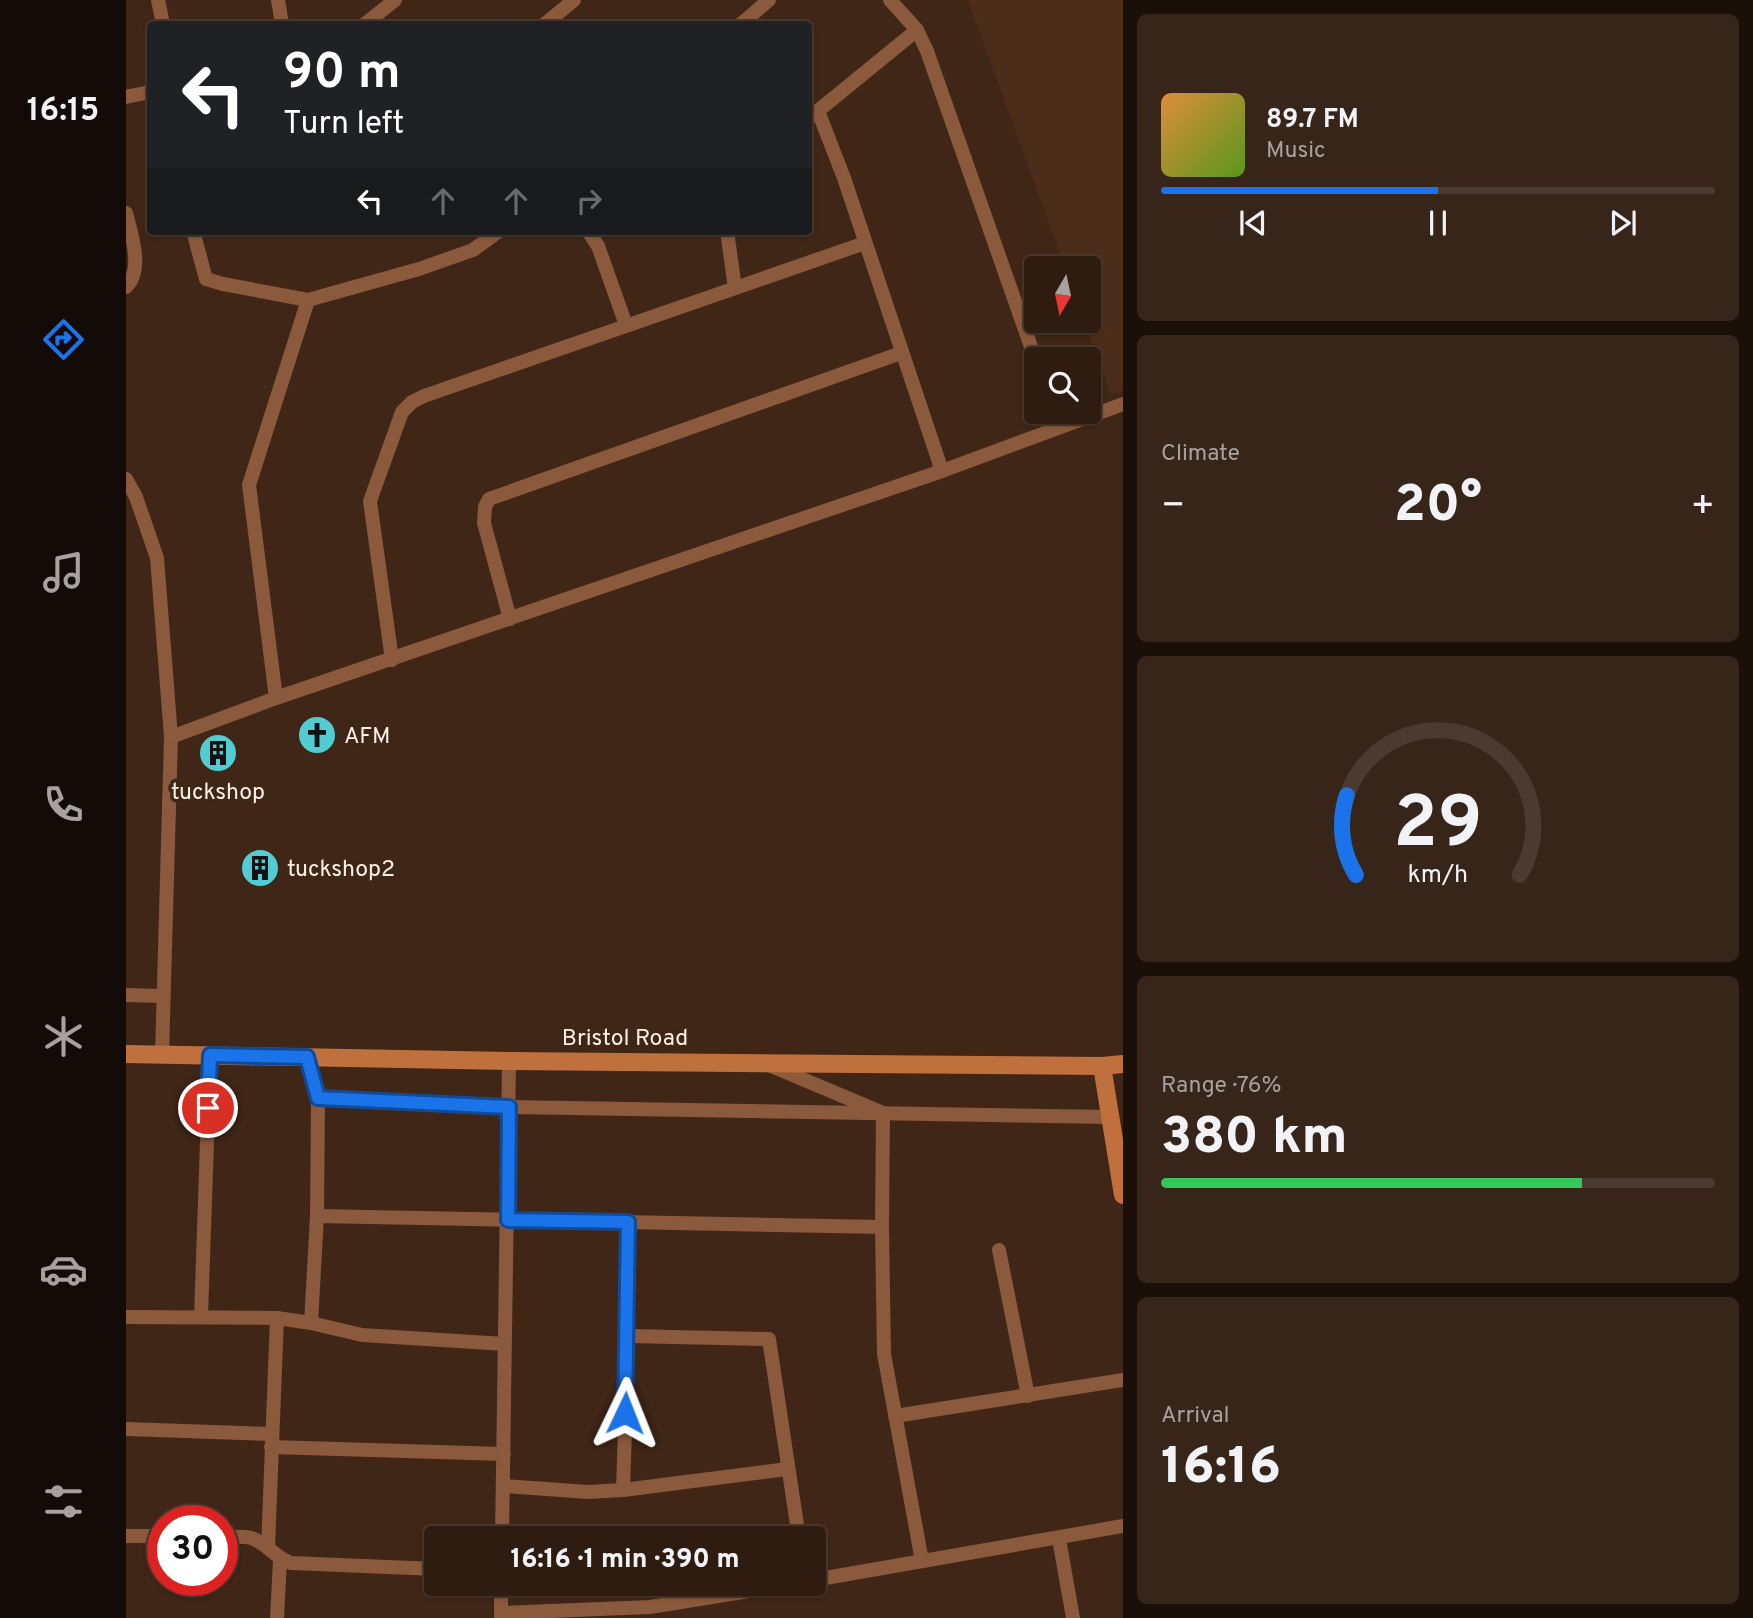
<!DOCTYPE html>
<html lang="en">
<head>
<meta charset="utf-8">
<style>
	:root { --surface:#2f1c11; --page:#37251a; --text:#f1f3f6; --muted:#a7a19f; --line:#4a3a31; --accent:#1a73e8 }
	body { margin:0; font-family:Overpass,sans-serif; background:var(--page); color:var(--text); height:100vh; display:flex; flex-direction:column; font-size:26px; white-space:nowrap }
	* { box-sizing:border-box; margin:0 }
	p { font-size:23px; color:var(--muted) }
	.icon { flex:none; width:38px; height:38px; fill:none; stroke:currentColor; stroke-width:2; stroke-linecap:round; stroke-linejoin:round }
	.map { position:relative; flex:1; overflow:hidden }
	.side { display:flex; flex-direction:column; gap:14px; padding:14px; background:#1a0f09; width:630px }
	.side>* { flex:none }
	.top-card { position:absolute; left:21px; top:21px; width:665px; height:214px; border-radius:7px; box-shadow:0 2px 5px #0004,0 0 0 2px var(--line); background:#202124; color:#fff; overflow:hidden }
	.needle { width:46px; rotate:189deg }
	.tools { position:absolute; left:898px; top:256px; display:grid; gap:14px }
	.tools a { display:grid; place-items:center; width:77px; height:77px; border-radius:7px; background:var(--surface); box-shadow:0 2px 5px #0004,0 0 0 2px var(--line); font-size:35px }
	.speed { position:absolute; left:21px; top:1505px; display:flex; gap:14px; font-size:35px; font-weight:700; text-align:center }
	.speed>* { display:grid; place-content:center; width:91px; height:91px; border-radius:50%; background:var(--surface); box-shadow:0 2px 5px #0004,0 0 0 2px var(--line); line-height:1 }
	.speed .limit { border:10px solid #d22; background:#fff; color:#111 }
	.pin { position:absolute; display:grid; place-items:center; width:60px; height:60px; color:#fff; margin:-30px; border:4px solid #fff; border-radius:50%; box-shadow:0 2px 7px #0007 }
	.me { position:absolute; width:77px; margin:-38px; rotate:2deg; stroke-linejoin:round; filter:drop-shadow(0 0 5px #0008) }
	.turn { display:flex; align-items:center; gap:24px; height:147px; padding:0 21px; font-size:32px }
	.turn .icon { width:91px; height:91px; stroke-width:2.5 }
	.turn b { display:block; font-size:49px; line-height:60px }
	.lanes { display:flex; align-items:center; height:66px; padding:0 21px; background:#0003; justify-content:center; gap:35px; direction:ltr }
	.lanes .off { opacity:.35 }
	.big { font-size:52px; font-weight:800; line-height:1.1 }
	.side .widget { flex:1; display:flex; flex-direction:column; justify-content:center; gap:10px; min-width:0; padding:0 24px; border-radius:10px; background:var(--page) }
	.side .dial { align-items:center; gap:0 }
	.dial svg { height:182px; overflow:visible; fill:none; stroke:var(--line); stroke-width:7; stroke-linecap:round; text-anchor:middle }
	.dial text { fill:var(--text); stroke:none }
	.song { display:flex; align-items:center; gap:21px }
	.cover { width:84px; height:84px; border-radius:10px; background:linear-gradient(135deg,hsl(30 70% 55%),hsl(90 70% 35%)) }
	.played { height:7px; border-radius:4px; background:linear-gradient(90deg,var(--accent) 50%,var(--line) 50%) }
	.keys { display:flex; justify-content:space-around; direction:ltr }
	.heat { display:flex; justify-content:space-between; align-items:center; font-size:38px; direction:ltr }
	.charge { height:10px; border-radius:5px; background:linear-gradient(90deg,#34c759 76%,var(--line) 0) }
	.trip { position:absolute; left:298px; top:1526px; width:402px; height:70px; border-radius:7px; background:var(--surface); box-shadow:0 2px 5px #0004,0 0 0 2px var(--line); font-weight:800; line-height:70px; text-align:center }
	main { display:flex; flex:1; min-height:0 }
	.tab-bar { display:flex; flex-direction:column; width:126px; justify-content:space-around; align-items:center; background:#130b07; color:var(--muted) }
	.tab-bar .icon { width:49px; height:49px }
	.tab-bar .current { color:var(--accent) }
	.tab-bar b { font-size:32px; color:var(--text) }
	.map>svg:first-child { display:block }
</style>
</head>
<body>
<main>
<nav class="tab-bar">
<b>16:15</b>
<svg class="icon current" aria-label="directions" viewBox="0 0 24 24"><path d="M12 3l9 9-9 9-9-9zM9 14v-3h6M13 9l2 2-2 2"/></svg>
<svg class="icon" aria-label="music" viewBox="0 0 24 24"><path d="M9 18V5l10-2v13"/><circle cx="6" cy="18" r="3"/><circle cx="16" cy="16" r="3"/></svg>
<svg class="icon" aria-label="phone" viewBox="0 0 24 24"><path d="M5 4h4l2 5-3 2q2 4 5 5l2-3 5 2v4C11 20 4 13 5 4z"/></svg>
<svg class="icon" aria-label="climate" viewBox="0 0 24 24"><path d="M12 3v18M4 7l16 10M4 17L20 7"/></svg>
<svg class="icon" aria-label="car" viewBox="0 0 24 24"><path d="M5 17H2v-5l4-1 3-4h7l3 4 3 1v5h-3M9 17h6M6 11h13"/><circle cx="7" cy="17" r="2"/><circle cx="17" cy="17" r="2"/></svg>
<svg class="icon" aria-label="filters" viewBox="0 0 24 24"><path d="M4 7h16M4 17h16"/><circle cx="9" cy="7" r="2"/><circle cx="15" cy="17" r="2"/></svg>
</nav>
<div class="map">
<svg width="997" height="1618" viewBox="0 0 997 1618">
	<rect width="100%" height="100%" fill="#3f2617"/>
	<path fill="#4c2d19" d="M842 0H997V391L985 395 958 320H962V268H939Z"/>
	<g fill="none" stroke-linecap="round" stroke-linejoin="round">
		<g stroke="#8b593b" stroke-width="14">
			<path d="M32 0 37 24"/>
			<path d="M152 0 156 24"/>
			<path d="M764 0 791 30 801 51 910 361"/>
			<path d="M239 24 269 0"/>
			<path d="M419 24 448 0"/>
			<path d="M615 24 643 0"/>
			<path d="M0 97 24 92"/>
			<path d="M692 111 718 178 816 471"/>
			<path d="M682 119 791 30"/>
			<path d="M0 213C5 233 18 270 0 287"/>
			<path d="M67 231 80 279 97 284 182 300 293 269 347 250 373 231"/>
			<path d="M462 231 472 246 500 325"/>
			<path d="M601 231 609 288"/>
			<path d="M928 411 933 427"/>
			<path d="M0 479 10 497 31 558 45 737 36 1055"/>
			<path d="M384 619 358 523 359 507 363 499 775 353"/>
			<path d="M266 660 244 501 276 412 286 402 298 396 739 243"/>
			<path d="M150 698 123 485 182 300"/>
			<path d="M45 737 150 698 816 471 997 404"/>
			<path d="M0 995 36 996"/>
			<path d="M182 1057 192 1098 191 1216 185 1323"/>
			<path d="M643 1065 757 1113 756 1227 758 1354 796 1561"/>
			<path d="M192 1098 383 1107 984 1117"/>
			<path d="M191 1216 756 1227"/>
			<path d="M873 1250 902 1396"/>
			<path d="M0 1317 151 1318 185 1323 236 1335 379 1344"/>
			<path d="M75 1317 84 1055"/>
			<path d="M502 1336 643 1339 673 1538"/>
			<path d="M769 1416 997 1380"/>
			<path d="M0 1429 145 1434"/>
			<path d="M145 1447 378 1454"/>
			<path d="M377 1486 462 1492 497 1490 661 1469"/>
			<path d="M497 1490 502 1336V1222"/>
			<path d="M0 1536H37"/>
			<path d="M96 1537C106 1537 117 1536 125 1538 141 1543 149 1558 165 1563L310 1569"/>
			<path d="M376 1538 383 1061"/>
			<path d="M933 1539 947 1618"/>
			<path d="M142 1548 151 1318"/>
			<path d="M688 1580 997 1526"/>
			<path d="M375 1584V1618"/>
			<path d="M375 1613 524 1607 667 1584"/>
			<path d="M151 1618 154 1560"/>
		</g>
		<g stroke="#c0703d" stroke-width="18">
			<path d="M0 1054 383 1061 976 1066 997 1064"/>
			<path d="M976 1066 997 1195"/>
		</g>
	</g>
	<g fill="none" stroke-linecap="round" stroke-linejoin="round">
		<defs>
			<path id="route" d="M82 1108 84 1055 181 1057 192 1098 383 1107 382 1220 502 1222 499 1413"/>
		</defs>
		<use href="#route" stroke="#114b97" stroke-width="18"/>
		<use href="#route" stroke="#1a73e8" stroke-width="12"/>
	</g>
	<defs>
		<symbol id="church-disc" viewBox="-11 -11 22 22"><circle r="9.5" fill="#51ccd2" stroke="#3f2617"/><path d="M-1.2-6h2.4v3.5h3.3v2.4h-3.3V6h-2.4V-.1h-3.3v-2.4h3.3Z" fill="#111"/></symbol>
		<symbol id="building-disc" viewBox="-11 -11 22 22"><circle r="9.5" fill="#51ccd2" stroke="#3f2617"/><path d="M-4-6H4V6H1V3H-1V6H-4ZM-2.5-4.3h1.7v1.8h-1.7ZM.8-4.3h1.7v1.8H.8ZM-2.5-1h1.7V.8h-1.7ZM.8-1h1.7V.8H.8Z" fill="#111"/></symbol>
	</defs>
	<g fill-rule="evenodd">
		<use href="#church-disc" x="169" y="713" width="44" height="44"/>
		<use href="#building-disc" x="70" y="731" width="44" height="44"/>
		<use href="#building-disc" x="112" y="846" width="44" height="44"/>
	</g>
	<g text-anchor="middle" stroke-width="7" stroke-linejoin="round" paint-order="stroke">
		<g font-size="23" fill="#fdf0e8" stroke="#3f2617" text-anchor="start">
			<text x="218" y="743">AFM</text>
			<text x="92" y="799" text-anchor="middle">tuckshop</text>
			<text x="161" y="876">tuckshop2</text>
		</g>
		<g font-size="23" fill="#fdf0e8" stroke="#3f2617">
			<text x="499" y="1045">Bristol Road</text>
		</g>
	</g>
</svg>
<div class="tools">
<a><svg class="needle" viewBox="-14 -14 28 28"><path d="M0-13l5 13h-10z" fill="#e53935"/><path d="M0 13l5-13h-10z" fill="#a7a19f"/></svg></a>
<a><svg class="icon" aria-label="search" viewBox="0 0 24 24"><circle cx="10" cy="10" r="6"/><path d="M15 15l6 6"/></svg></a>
</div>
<div class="speed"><div class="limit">30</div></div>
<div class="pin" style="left:82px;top:1108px;background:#d93025"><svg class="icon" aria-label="arrive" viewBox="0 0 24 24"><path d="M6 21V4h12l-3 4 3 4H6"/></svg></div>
<svg class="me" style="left:499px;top:1413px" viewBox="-20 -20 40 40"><path d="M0-17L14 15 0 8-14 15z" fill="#1a73e8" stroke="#fff" stroke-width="4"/></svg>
<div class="trip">16:16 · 1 min · 390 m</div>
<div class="top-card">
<div class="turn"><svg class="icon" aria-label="left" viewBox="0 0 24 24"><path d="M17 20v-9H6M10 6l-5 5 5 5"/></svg><div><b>90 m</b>Turn left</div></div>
<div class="lanes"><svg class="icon" aria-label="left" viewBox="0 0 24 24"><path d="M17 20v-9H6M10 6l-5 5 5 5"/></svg><svg class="icon off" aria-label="ahead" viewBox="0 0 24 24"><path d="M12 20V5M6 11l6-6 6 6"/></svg><svg class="icon off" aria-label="ahead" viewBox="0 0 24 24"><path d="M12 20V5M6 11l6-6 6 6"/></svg><svg class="icon off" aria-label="right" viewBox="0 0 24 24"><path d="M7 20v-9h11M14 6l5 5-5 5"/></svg></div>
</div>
</div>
<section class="side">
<div class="widget">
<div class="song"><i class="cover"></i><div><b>89.7 FM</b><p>Music</p></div></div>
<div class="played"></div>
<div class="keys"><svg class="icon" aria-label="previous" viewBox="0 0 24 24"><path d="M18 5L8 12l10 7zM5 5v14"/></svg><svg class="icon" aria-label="pause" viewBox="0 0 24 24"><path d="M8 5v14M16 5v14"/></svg><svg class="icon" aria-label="next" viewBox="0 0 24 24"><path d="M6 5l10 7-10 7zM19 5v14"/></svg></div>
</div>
<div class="widget"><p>Climate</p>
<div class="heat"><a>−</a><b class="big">20°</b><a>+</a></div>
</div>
<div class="widget dial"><svg viewBox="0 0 100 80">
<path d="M14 69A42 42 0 1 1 86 69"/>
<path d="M14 69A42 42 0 0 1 10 34" stroke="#1a73e8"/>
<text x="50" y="56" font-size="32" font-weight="700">29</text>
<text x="50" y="72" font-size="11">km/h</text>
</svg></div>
<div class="widget"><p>Range · 76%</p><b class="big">380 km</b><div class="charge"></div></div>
<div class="widget"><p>Arrival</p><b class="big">16:16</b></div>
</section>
</main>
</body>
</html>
